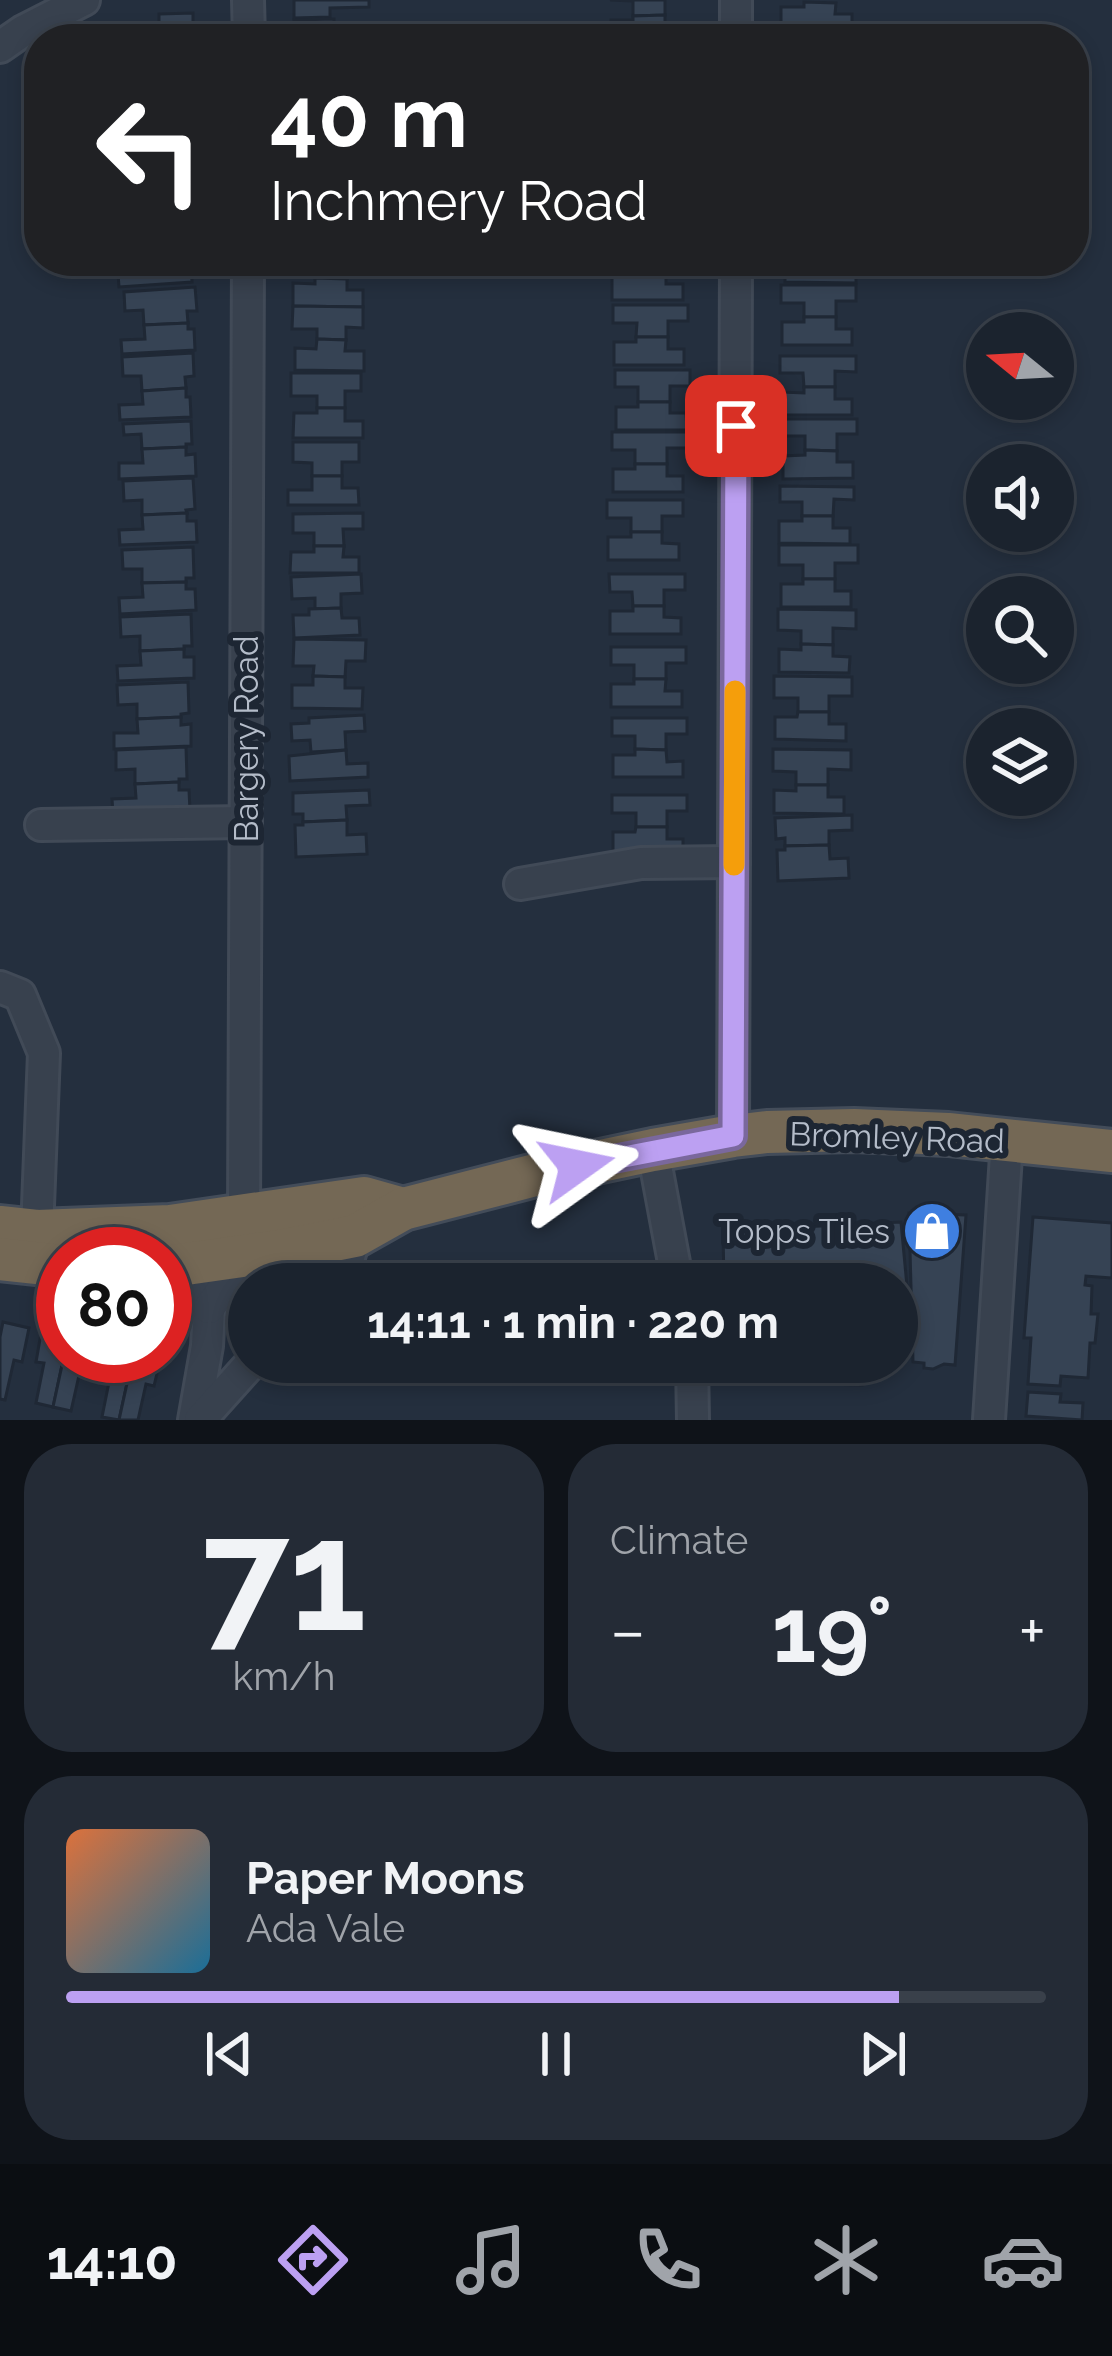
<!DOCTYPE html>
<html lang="en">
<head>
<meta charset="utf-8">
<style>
	:root { --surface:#1b232e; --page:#242b36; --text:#f1f3f6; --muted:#a0a4aa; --line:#39404a; --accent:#bca0f2 }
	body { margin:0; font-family:Raleway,sans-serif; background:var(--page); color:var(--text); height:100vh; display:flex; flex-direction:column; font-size:45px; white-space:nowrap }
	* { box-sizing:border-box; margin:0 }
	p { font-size:39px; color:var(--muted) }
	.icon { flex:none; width:66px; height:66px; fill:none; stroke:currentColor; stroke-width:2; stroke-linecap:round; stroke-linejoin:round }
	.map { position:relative; height:1420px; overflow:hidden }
	.drawer { display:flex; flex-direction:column; gap:24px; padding:24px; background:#0f1319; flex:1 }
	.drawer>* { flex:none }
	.hud { position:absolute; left:24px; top:24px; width:1065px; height:252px; border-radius:48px; box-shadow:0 6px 18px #0003,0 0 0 3px var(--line); background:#202124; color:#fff; overflow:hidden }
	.needle { width:78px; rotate:288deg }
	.controls { position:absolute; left:966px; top:312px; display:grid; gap:24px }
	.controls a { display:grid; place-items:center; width:108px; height:108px; border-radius:50%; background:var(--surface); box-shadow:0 6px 18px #0003,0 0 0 3px var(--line); font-size:60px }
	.speed { position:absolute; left:36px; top:1227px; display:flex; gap:24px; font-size:60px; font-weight:700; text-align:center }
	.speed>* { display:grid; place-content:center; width:156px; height:156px; border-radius:50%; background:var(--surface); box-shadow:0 6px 18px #0003,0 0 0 3px var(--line); line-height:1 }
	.speed .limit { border:18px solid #d22; background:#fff; color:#111 }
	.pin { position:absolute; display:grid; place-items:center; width:102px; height:102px; color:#fff; margin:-51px; border-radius:24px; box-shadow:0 6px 18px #0006 }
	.me { position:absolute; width:132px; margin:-66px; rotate:78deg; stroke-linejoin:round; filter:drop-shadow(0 0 9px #0008) }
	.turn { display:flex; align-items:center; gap:42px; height:252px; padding:0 48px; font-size:54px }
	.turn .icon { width:156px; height:156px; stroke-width:2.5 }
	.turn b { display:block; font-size:84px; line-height:102px }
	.big { font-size:90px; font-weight:700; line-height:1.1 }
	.drawer .widget { flex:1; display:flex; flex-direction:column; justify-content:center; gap:18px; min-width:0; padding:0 42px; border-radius:48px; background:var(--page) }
	.drawer .dial { align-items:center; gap:0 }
	.dial b { font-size:156px; line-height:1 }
	.song { display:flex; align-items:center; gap:36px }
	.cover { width:144px; height:144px; border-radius:18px; background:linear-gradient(135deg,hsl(20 70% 55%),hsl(200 70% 35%)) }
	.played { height:12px; border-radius:6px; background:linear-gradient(90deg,var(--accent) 85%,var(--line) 85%) }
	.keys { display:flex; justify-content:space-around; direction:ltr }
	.heat { display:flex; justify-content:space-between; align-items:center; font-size:66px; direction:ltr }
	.drawer .tiles { flex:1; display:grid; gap:24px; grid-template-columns:1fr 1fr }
	.widget:last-child { grid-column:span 2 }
	.trip { position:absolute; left:228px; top:1263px; width:690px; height:120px; border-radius:60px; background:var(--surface); box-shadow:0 6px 18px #0003,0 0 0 3px var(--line); font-weight:700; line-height:120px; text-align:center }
	.dock { display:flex; height:192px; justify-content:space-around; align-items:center; background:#0b0e12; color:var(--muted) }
	.dock .icon { width:84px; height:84px }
	.dock .selected { color:var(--accent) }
	.dock b { font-size:54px; color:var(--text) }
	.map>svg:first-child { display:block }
</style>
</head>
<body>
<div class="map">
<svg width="1112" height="1420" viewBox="0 0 1112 1420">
	<rect width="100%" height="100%" fill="#242f3e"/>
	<g fill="#364354" stroke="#1f2835" stroke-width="3">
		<path d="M294 0H369V7L330 8V17L294 18Z"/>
		<path d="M610 0H665V15L633 16V1Z"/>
		<path d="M804 2 836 3 835 14H852V30H781V7H804Z"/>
		<path d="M193 13V27H188L189 39H139V27H159V14Z"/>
		<path d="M665 15V27H681V39H611V20H633V16Z"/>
		<path d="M334 19V29L369 27V39H294V20Z"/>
		<path d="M142 261 191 262 192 282 119 287 118 273 142 271Z"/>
		<path d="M292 261H370L347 262V279L315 278V265L292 264Z"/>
		<path d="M785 261H839V267L856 266V283L785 282Z"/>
		<path d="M635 272H666V284H683V300H612V277H635Z"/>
		<path d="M315 278 347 279V290H363V307L293 306V283L315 284Z"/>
		<path d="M781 285H856V301H836V317H804V303H781Z"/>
		<path d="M195 287 197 311H187L188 323 144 325 143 310 125 311 124 292Z"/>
		<path d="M613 305H688V321H668V337H636L637 323H613Z"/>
		<path d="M293 306 363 307V328L346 327V340L317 339V329H292Z"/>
		<path d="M804 317H836V329H852V345H782V322H804Z"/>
		<path d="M188 323V329H194L195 350 122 354 121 340 145 339 144 325Z"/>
		<path d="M636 337H668V349H684V365H614V342H636Z"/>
		<path d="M317 339 346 340 345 351H364V371L295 370V348L316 349Z"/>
		<path d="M193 353 194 376 185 377 186 388 142 391 141 376H123L122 357Z"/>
		<path d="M780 356H856V372L835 371V387H804L803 373H780Z"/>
		<path d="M615 370H690V386H670V402H638V387H615Z"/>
		<path d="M291 373H361V391H345V408H317V396H291Z"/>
		<path d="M804 387H835V399H852V415H781V392L804 393Z"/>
		<path d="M186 388V397H190L191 417 120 420 119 405 143 404 142 391Z"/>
		<path d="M638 402H670V413H686L687 430H616V407H638Z"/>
		<path d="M317 408H345V421H363V438H293L294 413H317Z"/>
		<path d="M782 419H857V434H837V451L805 450V436H782Z"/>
		<path d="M191 421 192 444H186V447L142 449 141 434 124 435 123 424Z"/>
		<path d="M612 432H687V448H667V464H635V450H612Z"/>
		<path d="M293 442H359V462H342V476H312V463L293 462Z"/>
		<path d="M186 447V455L195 454 196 476 119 479V463H143L142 449Z"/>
		<path d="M805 450 837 451V462H853V478L783 479V456L805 455Z"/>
		<path d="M635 464H667V476H683V492H613V469H635Z"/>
		<path d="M312 476H342V488H358L359 505H288V490H312Z"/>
		<path d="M193 478 195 509 186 510 187 513 142 515V500L124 501 123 481Z"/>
		<path d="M780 486 854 487V500L834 499 833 516H802V502H780Z"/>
		<path d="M607 500H683V516H662V532H631V518H607Z"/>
		<path d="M187 513V521H196L197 542 120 545 119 530 143 529 142 515Z"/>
		<path d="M363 513V529H343L344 546H314V533H293V514Z"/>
		<path d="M802 516H833V528H850V544L779 543V521H802Z"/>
		<path d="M631 532H662V543L679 544V560H608V537H631Z"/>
		<path d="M779 545H858V563H835V579H803V565H779Z"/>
		<path d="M314 546H344L343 557H359V573H290L291 552H314Z"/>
		<path d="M193 547 194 578H186V582L142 583V569H123L122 550Z"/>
		<path d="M361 574 362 593 341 594V608L315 609V598L292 599 291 577Z"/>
		<path d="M609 574H685V590H664V606H633L632 592H610Z"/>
		<path d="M803 579H835V591H851V607H781V584H803Z"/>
		<path d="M186 582V589H195L196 610 120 614 119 598 143 597 142 583Z"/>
		<path d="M633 606H664V617L681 618V634H610V611H633Z"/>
		<path d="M341 608 342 618H359L360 635 294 638 293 615H309V609Z"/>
		<path d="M778 609 856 610V629L833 628V645L801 644V631L778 630Z"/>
		<path d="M191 614 192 646H184V649L140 651V636L121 637 120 617Z"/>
		<path d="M294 639 366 640 365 661H346L345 677 313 676 314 666H293Z"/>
		<path d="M801 644 833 645V656L850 657 849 673 779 672V649L801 650Z"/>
		<path d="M611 647H686V663H666V679H634V665H611Z"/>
		<path d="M184 649V657H194V678L118 681 117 666 141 665 140 651Z"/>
		<path d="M313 676 345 677V688H363L362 709 292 708V685H313Z"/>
		<path d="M774 676 852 677V696H829V712H798V698H774Z"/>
		<path d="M634 679H666L665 691H682V707H611V684H634Z"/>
		<path d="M188 682 189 713 181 714V717L137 719V704L118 705 117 685Z"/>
		<path d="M798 712H829V724H846V741L775 739V717H797Z"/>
		<path d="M364 715 365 731 345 732 346 750 311 752 310 740 292 741 291 724 309 723V718Z"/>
		<path d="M181 717V725L191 724V746L114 749V733H138L137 719Z"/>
		<path d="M612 718H687V734H666V750L635 749V736H612Z"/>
		<path d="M186 747 187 779H179V782L135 784V769L116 770V750Z"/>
		<path d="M635 749 666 750 667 762 683 761V777H613V755H635Z"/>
		<path d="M773 749 851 750V770L828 769V785H796V772L773 771Z"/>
		<path d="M346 750 347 764 368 763V777L290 781 289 756Z"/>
		<path d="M179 782V790H189L190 811 113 814 112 799 136 798 135 784Z"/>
		<path d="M796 785H828V797H844V814L774 813V790L796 791Z"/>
		<path d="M369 790 370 805 346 806 347 820 303 822V814H293V793Z"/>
		<path d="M612 795H687V811H667V827H636V813H612Z"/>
		<path d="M852 815V830L829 831V845L785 846V838L776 839 775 818Z"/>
		<path d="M347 820V835L366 834 367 854 296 857 295 825H303V822Z"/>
		<path d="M636 827H667V839H683V855H613V832H635Z"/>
		<path d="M829 845 830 859 848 858 849 878 778 881 777 850H785V846Z"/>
		<path d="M909 1213 966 1215 955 1365 944 1364 933 1369 924 1368V1363L913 1362Z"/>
		<path d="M1033 1217 1112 1223V1278L1086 1276 1085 1285 1092 1286 1091 1314H1098L1095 1343H1090L1088 1378 1061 1376 1060 1386 1028 1384 1031 1338H1024Z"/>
		<path d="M901 1222 909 1308H903V1337H897V1284H724L723 1231Z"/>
		<path d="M3 1322 29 1328 22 1362 14 1360 5 1400 0 1399V1337Z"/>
		<path d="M42 1328 63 1332 64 1356 53 1407 36 1403 44 1363 36 1362Z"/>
		<path d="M64 1356H91L88 1373 80 1371 71 1411 53 1407Z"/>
		<path d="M106 1356H133L119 1420 102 1417 110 1377 102 1375Z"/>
		<path d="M133 1356H161L154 1386 146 1384 138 1420H119Z"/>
		<path d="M826 1362H864L862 1385 825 1384Z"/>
		<path d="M1028 1392 1061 1394 1060 1402 1083 1403 1082 1420 1026 1416Z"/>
	</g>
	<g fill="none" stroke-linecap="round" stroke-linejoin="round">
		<defs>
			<g id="minor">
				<path d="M248 0 249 39"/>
				<path d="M736 39V0"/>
				<path d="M0 47 23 31 84 0"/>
				<path d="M41 825 246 822"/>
				<path d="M520 884 641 863 734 862"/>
				<path d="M0 987 20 995 44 1053 37 1231"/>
				<path d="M733 1136 736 261"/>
				<path d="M653 1150 678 1284"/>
				<path d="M188 1265 209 1308 207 1346 194 1420"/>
				<path d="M308 1284C318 1268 332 1263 349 1257L355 1236"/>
				<path d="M209 1308C234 1277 239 1254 244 1216L248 261"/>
				<path d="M692 1362 693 1420"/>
				<path d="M200 1420 252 1362"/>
				<path d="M989 1420 1007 1140"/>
			</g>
			<g id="highway">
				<path d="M0 1227 37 1231 170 1226 364 1198 403 1209"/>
				<path d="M0 1259 63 1266"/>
				<path d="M165 1267 285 1250 355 1236 403 1209 539 1174 653 1150 733 1136 767 1132 854 1130 948 1134 1112 1151"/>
			</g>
		</defs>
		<use href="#minor" stroke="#414a57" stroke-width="36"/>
		<use href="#highway" stroke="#434c59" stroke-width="48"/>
		<use href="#minor" stroke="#38414e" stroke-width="30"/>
		<use href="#highway" stroke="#746855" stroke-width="42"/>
	</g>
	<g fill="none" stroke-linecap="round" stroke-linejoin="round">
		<defs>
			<path id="route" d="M577 1166 733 1136 736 426"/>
		</defs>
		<use href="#route" stroke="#7a689d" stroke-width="30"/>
		<use href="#route" stroke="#bca0f2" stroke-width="21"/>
		<path stroke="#f59e0b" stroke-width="21" d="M734 865 735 691"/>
	</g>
	<defs>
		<symbol id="shop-disc" viewBox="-11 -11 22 22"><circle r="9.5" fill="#3f7fe0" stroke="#1d2633"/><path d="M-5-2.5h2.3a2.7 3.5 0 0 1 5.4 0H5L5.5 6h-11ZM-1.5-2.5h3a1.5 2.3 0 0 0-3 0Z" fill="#fff"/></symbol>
	</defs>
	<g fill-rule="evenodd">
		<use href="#shop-disc" x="899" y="1198" width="66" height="66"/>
	</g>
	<g text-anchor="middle" stroke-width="12" stroke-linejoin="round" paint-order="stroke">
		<g font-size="33" fill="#b4bcc9" stroke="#1d2633">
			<text transform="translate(246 739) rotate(-90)" y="12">Bargery Road</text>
			<text transform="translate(897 1137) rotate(2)" y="12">Bromley Road</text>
		</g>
		<g font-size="33" fill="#b4bcc9" stroke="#1d2633" text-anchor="end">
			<text x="890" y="1243">Topps Tiles</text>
		</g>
	</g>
</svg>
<div class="controls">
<a><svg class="needle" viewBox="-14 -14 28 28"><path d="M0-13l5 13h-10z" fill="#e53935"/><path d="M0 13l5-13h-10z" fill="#a0a4aa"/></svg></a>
<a><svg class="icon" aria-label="sound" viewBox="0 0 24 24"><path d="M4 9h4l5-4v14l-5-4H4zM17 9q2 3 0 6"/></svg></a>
<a><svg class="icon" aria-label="search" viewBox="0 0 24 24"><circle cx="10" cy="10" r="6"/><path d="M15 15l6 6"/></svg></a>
<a><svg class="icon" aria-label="layers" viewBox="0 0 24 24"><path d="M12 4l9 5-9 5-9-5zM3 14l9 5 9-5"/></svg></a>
</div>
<div class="speed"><div class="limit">80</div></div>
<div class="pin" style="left:736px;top:426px;background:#d93025"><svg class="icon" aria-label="arrive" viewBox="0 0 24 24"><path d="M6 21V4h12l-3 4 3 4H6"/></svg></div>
<svg class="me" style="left:577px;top:1166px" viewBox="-20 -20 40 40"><path d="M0-17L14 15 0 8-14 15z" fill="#bca0f2" stroke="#fff" stroke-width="4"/></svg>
<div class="trip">14:11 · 1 min · 220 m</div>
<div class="hud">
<div class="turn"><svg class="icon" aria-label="left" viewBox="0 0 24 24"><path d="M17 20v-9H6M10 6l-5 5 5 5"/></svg><div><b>40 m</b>Inchmery Road</div></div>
</div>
</div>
<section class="drawer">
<div class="tiles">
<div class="widget dial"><b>71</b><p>km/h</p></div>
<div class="widget"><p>Climate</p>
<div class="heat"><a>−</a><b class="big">19°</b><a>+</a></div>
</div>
<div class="widget">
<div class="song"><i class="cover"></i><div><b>Paper Moons</b><p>Ada Vale</p></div></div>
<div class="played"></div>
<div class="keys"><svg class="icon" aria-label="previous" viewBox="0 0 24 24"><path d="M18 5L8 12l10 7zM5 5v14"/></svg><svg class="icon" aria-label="pause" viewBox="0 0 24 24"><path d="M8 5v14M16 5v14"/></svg><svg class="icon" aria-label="next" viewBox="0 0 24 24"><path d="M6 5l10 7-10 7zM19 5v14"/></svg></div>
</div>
</div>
</section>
<nav class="dock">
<b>14:10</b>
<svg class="icon selected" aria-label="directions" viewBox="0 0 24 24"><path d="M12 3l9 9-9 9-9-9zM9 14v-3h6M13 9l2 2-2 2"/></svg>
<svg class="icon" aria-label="music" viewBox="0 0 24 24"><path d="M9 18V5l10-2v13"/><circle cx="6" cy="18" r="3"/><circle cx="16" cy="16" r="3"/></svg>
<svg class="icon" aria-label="phone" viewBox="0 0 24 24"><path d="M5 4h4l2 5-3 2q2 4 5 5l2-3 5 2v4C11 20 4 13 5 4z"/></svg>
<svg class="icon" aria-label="climate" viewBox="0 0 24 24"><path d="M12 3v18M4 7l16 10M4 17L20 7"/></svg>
<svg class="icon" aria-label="car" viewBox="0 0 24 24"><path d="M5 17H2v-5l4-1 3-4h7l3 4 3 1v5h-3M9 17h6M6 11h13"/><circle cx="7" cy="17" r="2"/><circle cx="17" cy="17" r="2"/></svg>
</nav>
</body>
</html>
